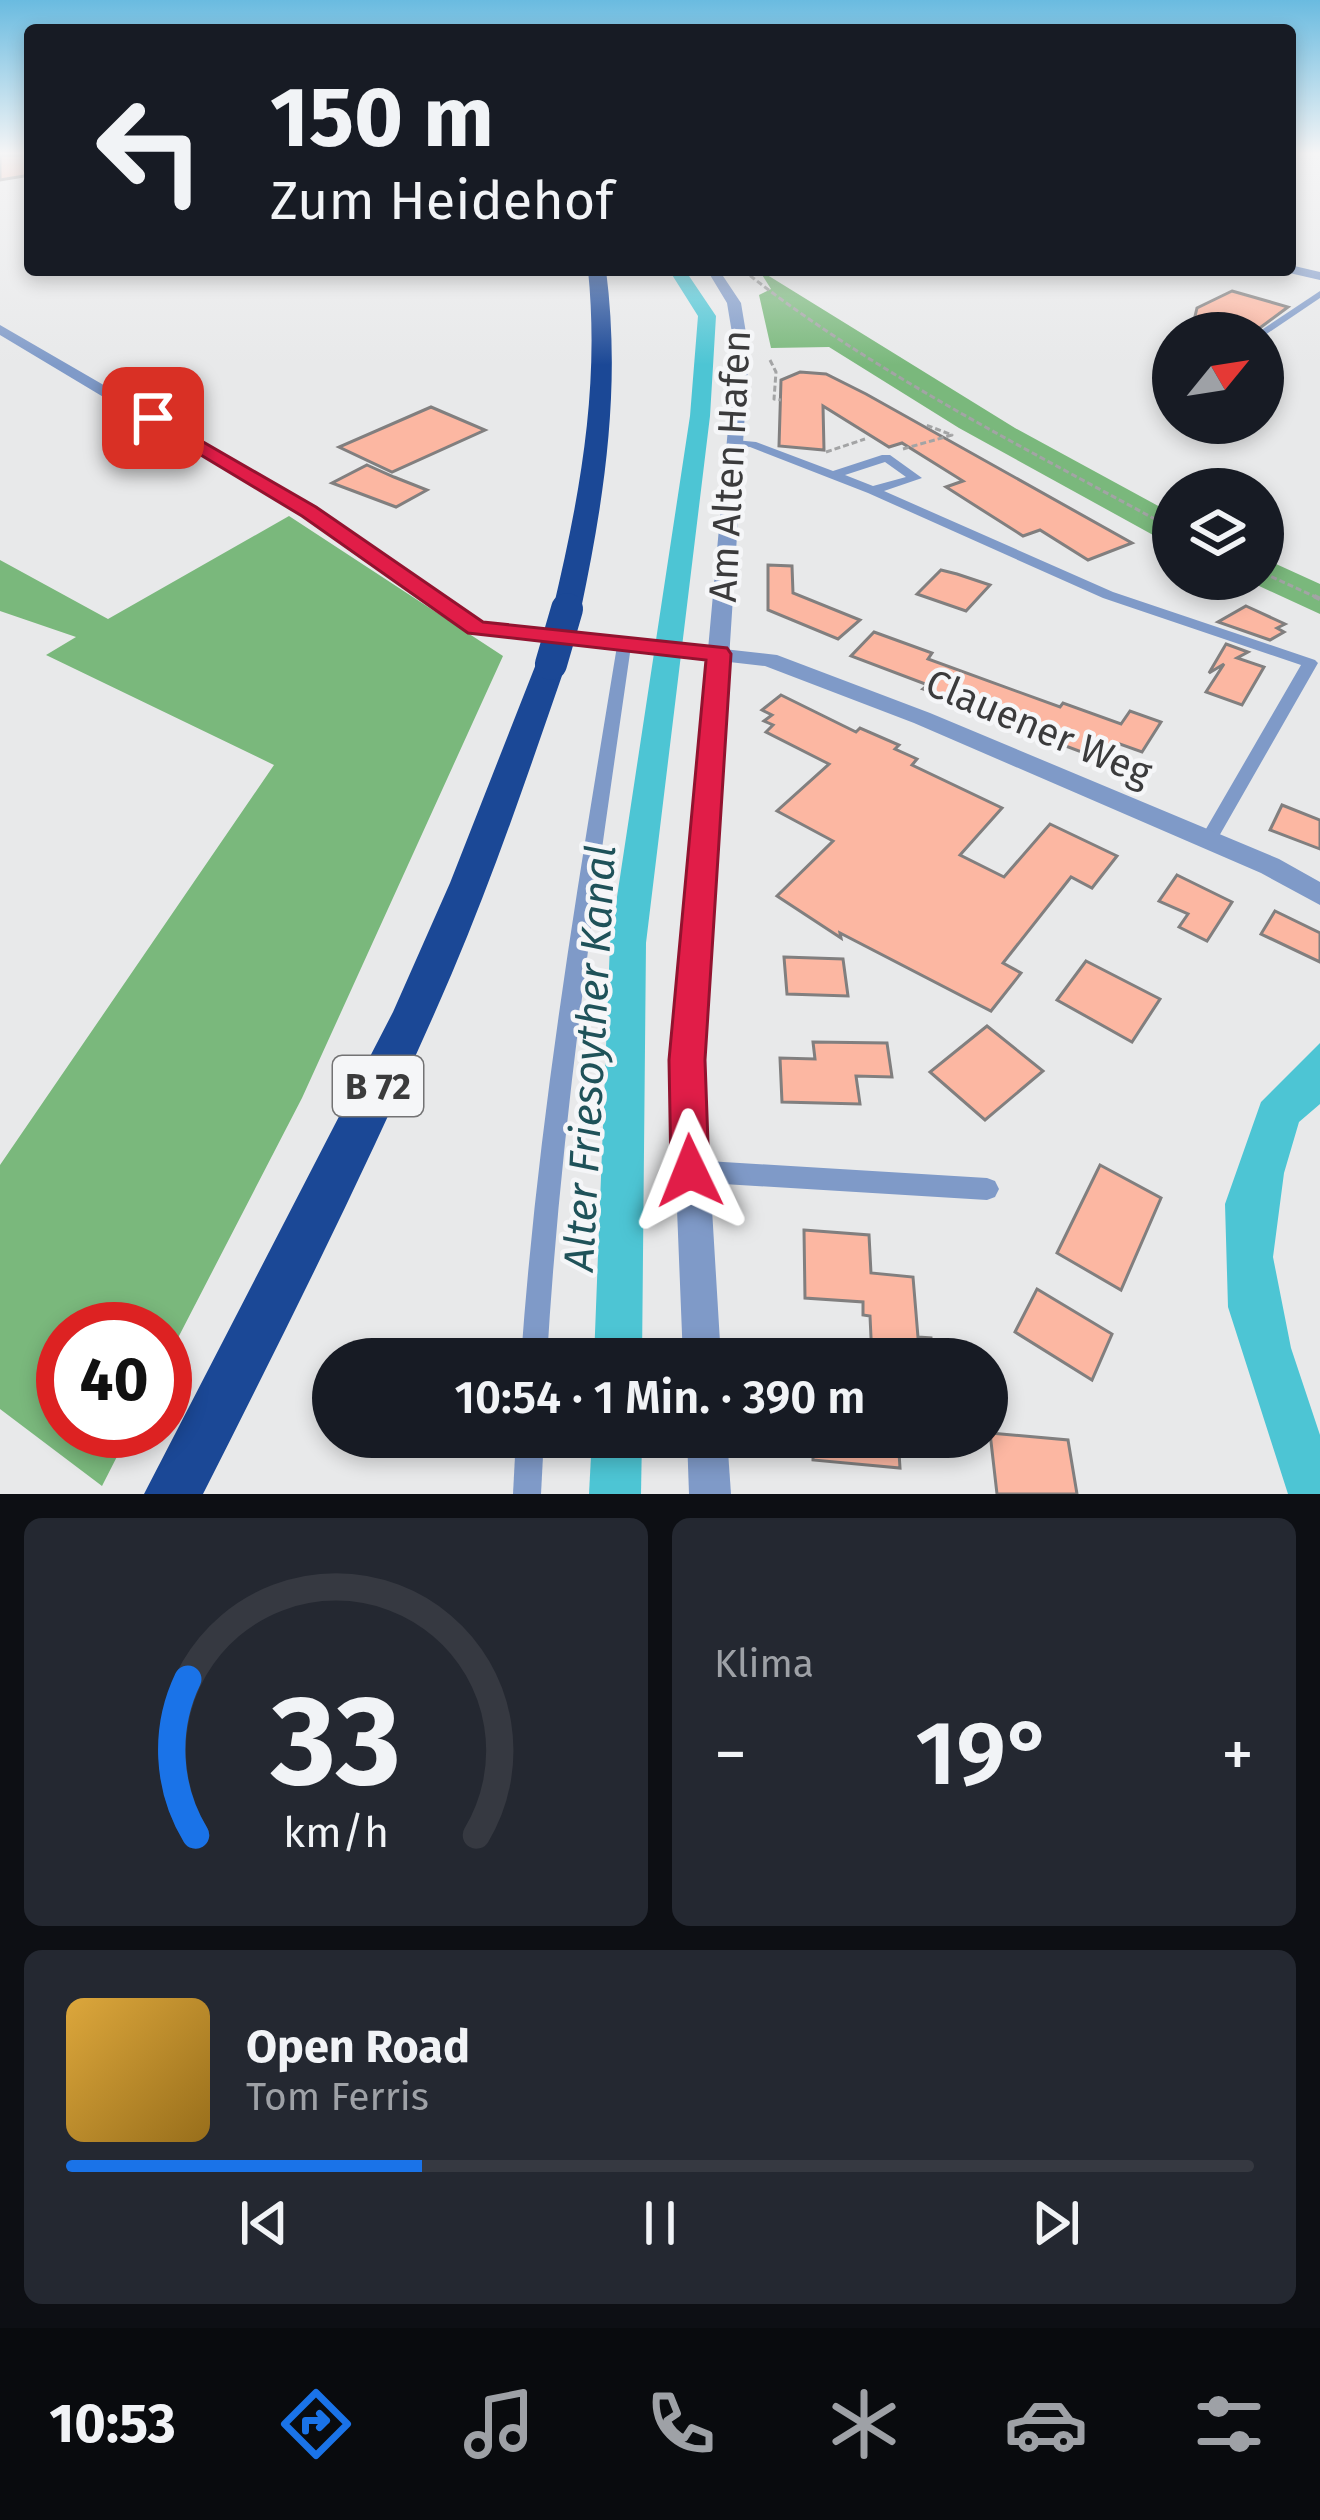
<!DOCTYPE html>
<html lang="de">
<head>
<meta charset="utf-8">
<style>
	:root { --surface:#171b24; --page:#242831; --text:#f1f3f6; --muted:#9ea1a6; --line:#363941; --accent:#1a73e8 }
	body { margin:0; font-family:"Fira Sans",sans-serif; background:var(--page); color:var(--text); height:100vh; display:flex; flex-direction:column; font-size:45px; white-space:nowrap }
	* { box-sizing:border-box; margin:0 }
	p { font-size:39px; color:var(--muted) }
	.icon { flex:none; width:66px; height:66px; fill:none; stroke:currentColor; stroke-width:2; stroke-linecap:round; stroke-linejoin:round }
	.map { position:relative; height:1494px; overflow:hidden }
	.drawer { display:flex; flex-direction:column; gap:24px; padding:24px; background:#0d0f14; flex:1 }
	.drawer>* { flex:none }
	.guide { position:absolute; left:24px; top:24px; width:1272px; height:252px; border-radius:12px; box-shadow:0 6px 18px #0003; background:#171b24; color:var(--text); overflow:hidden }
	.needle { width:78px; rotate:60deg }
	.controls { position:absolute; left:1152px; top:312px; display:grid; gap:24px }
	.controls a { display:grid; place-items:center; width:132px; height:132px; border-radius:50%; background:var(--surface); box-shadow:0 6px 18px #0003; font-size:60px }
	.speed { position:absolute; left:36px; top:1302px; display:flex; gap:24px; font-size:60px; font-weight:700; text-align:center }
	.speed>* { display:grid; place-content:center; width:156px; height:156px; border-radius:50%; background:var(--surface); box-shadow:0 6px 18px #0003; line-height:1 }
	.speed .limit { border:18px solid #d22; background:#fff; color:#111 }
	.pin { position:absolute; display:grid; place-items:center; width:102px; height:102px; color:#fff; margin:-51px; border-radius:24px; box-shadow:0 6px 18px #0006 }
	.me { position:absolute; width:132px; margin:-66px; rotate:358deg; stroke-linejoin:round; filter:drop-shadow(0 0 9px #0008) }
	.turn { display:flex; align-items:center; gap:42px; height:252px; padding:0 48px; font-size:54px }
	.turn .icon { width:156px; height:156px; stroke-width:2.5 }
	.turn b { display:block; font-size:84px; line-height:102px }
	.big { font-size:90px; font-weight:600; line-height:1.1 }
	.drawer .widget { flex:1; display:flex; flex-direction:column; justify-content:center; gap:18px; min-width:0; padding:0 42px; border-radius:18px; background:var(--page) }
	.drawer .dial { align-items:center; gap:0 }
	.dial svg { height:312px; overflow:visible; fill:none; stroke:var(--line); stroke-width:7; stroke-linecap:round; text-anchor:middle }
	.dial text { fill:var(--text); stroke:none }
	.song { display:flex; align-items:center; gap:36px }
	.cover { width:144px; height:144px; border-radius:18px; background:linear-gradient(135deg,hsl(40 70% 55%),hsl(40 70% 35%)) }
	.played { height:12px; border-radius:6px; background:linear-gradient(90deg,var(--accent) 30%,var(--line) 30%) }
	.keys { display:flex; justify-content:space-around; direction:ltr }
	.heat { display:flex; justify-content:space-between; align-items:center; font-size:66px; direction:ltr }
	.drawer .tiles { flex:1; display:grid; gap:24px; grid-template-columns:1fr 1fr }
	.widget:last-child { grid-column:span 2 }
	.trip { position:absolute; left:312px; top:1338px; width:696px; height:120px; border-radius:60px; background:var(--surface); box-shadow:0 6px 18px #0003; font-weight:600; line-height:120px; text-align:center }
	.tab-bar { display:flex; height:192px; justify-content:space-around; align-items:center; background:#090b0e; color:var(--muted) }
	.tab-bar .icon { width:84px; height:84px }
	.tab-bar .active { color:var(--accent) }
	.tab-bar b { font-size:54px; color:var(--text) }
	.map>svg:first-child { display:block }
</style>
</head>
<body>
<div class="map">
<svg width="1320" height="1494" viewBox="0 0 1320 1494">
	<rect width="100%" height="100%" fill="#e8e9ea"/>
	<g fill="#7ab87c">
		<path d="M759 270 1015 428 1173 514V546L959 428 829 347 771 348 759 295 771 289Z"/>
		<path d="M289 516 503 656 302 1098 165 1363V1329H63V1431H130L102 1486 0 1409V1165L274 765 46 655 76 637 0 611V560L108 619Z"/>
		<path d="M1263 558 1320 584V614L1244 579H1263Z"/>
	</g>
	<path fill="#4dc5d4" d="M1320 1043V1104L1299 1122 1284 1173 1273 1257 1291 1348 1320 1435V1494H1288L1228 1307 1225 1204 1261 1102Z"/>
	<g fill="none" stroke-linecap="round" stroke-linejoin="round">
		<g fill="#4dc5d4" fill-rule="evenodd">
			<path d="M669 270H685L716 316 710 416 646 943 642 1359H594L610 943 690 416 698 316Z"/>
			<path d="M592 1437H642L641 1494H589Z"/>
		</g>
	</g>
	<g fill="#fcb7a2" stroke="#817f7f" stroke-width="3">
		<path d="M0 155H30V175L0 180Z"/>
		<path d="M1232 291 1288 307 1253 333H1191L1197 308Z"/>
		<path d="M800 372 826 374 866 394 1132 543 1088 560 1040 530 1023 536 946 487 963 481 902 443 889 447 823 406 824 450 779 446 781 380Z"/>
		<path d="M431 407 485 430 392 472 339 447Z"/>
		<path d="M367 465 394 477 427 490 396 507 332 483Z"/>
		<path d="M768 565 792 566 793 593 860 620 838 639 768 610Z"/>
		<path d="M941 570 957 574 990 585 966 611 917 594Z"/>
		<path d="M1246 606 1285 624 1277 628 1284 632 1270 640 1218 622Z"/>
		<path d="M874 632 932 653 928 659 1060 707 1063 703 1121 724 1130 711 1161 722 1142 752 1120 744 1108 762 1039 736 1044 729 923 689 928 685 851 656Z"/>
		<path d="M1226 644 1248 652 1237 658 1264 667 1242 705 1206 692 1224 664 1209 673Z"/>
		<path d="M781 695 856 732 860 728 899 745 895 749 917 759 912 765 1002 808 960 855 1004 877 1050 824 1117 856 1092 888 1071 877 1003 963 1021 973 991 1011 840 933 841 938 777 896 833 841 777 811 829 764 766 732 773 725 764 721 772 715 762 710Z"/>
		<path d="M1282 805 1320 820V849L1270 830Z"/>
		<path d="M1177 875 1232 902 1207 941 1179 927 1188 914 1159 901Z"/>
		<path d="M1275 911 1320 933V962L1261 934Z"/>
		<path d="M784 957 843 959 848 996 787 994Z"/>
		<path d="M1086 961 1160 999 1132 1042 1057 1000Z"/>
		<path d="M987 1026 1043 1071 985 1120 930 1072Z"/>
		<path d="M813 1042 887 1043 892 1077 856 1076 860 1104 782 1102 780 1058 815 1059Z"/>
		<path d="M1100 1165 1161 1198 1121 1290 1057 1253Z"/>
		<path d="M804 1230 869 1235 871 1273 913 1277 918 1337 931 1338 932 1359H872L870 1316 863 1315V1302L805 1298Z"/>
		<path d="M1037 1289 1112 1334 1092 1380 1015 1332Z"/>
		<path d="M990 1433 1068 1440 1077 1494H997Z"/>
		<path d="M813 1437H898L900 1468 813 1460Z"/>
	</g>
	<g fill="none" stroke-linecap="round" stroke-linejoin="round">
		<g stroke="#a3a4a5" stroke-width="3" stroke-dasharray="6 3" stroke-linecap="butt">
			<path d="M743 270C869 371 1031 451 1173 529"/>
			<path d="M770 360 776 372 774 399 781 400"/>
			<path d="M903 449 952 435 926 425"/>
			<path d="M826 452 865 439"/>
			<path d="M1263 573 1320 599"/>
		</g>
		<path stroke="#a3a4a5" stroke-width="4.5" stroke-dasharray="12 6" stroke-linecap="butt" d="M1314 596 1320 599"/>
		<g fill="#7f9ac8" fill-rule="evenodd">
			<path d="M1320 291V298L1265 335 1257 333Z"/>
			<path d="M735 440 756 442 833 471 882 455H890L922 478 884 491 1113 592 1315 660 1318 663 1214 845H1202L1199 841 1301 665 1103 598 868 493 750 447 731 445V441ZM885 462 906 477 873 486 845 475Z"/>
			<path d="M624 642 631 646C597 883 561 1119 547 1359H521C538 1119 578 883 617 646Z"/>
			<path d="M691 1160 987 1178 995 1181 999 1189 995 1197 987 1200 691 1182 683 1179 679 1171 683 1163Z"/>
			<path d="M516 1437H544L541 1494H513Z"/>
		</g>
		<path fill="#7f9ac8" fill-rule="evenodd" d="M0 325 316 508 482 622 777 655 930 713 1279 859 1320 882V905L1261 873 914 723 765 666 469 632 302 516 0 335Z"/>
		<g fill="#7f9ac8" fill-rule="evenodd">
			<path d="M1290 265 1320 272V280L1285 272Z"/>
			<path d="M707 270H719L741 303 749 351 703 1059 721 1359H683L671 1059 735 351 727 303Z"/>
			<path d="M687 1437H727L731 1494H689Z"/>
		</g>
		<g fill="#1b4896" fill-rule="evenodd">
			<path d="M588 270H606C621 386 605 495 581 609L567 618 553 609C580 495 600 387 588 270Z"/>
			<path d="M551 655 566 664C530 768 495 872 452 973 376 1150 290 1322 203 1494H144L393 1012 450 883 536 664Z"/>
		</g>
		<path stroke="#1b4896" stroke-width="32" d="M551 664 567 609"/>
	</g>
	<linearGradient id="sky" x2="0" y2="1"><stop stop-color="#6abbe0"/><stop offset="0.42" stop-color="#f5f5f6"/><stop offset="1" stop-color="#f5f5f6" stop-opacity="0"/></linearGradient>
	<rect width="1320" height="365" fill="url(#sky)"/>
	<path fill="#e11d48" stroke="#92132f" stroke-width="3" d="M153 413 316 507 483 622 727 648 731 654 705 1060 709 1171 704 1184 690 1189 676 1184 671 1171 669 1060 706 660 468 633 302 516 146 422 144 418Z"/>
	<g text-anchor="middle" stroke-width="9" stroke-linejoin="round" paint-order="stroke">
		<rect fill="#f5f6f8" stroke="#737374" stroke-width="3" x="333" y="1056" width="90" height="60" rx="9"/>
		<g font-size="36" font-weight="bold" fill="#3b3b3c">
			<text x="378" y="1099">B 72</text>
		</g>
		<g font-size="39" fill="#3b3b3c" stroke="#f5f6f8">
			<text transform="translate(729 466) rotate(-87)" y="14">Am Alten Hafen</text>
			<text transform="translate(1039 727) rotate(23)" y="14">Clauener Weg</text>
		</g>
		<g font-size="42" font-style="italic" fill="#1f5259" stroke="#f5f6f8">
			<text transform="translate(589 1058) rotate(-87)" y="15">Alter Friesoyther Kanal</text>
		</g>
	</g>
</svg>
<div class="controls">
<a><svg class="needle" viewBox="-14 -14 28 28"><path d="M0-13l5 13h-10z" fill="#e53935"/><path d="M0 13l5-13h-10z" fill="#9ea1a6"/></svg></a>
<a><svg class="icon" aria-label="layers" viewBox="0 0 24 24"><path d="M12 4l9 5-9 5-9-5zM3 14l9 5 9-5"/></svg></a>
</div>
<div class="speed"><div class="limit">40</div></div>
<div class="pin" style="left:153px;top:418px;background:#d93025"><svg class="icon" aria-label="arrive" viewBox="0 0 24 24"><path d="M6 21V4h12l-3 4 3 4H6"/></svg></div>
<svg class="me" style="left:690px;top:1171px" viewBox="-20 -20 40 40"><path d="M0-17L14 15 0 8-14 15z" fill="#e11d48" stroke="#fff" stroke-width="4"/></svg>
<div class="trip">10:54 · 1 Min. · 390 m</div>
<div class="guide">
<div class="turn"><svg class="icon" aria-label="left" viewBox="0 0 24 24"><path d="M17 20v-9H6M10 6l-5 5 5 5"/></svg><div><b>150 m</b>Zum Heidehof</div></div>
</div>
</div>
<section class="drawer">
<div class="tiles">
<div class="widget dial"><svg viewBox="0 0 100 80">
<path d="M14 69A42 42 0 1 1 86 69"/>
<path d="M14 69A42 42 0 0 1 12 29" stroke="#1a73e8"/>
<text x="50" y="56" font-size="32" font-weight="700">33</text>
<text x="50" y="72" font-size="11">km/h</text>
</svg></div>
<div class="widget"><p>Klima</p>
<div class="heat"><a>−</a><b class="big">19°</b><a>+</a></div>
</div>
<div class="widget">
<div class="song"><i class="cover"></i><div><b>Open Road</b><p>Tom Ferris</p></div></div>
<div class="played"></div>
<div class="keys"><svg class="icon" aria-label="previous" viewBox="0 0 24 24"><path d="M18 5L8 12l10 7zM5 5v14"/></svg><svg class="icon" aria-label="pause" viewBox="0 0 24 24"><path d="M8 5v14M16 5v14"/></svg><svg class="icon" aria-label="next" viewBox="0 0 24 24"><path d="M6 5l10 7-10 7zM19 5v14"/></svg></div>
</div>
</div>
</section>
<nav class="tab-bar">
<b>10:53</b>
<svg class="icon active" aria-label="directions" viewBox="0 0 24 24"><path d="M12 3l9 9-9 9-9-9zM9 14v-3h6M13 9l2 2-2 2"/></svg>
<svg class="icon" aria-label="music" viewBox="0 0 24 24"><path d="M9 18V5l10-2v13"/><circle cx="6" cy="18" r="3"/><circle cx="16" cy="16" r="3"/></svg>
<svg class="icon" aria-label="phone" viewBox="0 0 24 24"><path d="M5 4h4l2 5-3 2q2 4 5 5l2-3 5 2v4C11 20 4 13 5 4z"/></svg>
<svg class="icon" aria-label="climate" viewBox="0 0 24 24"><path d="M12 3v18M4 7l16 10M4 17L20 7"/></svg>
<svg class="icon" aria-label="car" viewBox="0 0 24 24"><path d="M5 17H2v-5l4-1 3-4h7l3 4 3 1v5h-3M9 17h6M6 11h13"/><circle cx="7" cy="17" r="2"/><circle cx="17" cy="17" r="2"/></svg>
<svg class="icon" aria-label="filters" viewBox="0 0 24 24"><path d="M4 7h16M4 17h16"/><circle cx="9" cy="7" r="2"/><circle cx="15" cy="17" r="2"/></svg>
</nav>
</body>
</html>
